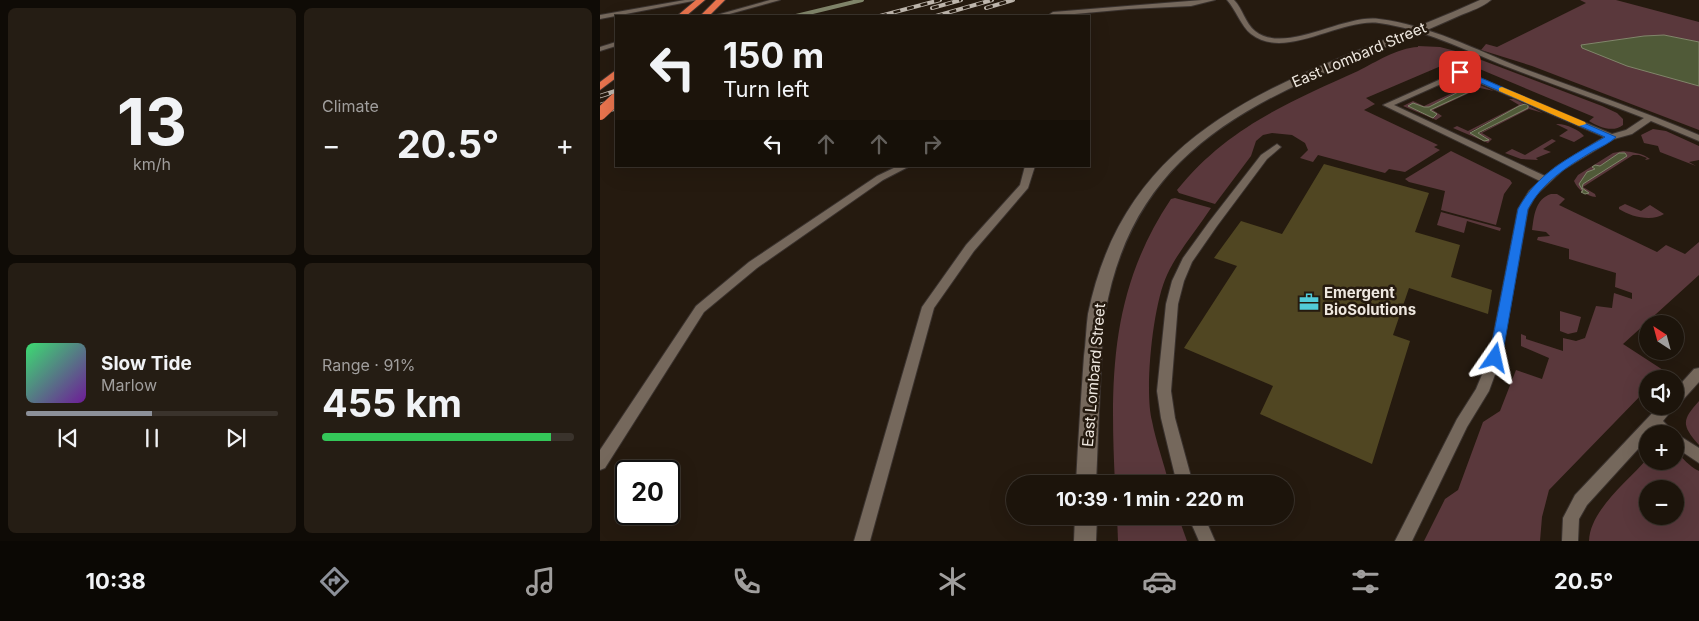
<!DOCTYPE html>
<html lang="en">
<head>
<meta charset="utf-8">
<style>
	:root { --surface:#1c140b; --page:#251d14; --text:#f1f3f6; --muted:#a09e9d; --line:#3a332c; --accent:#8c9099 }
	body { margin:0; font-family:Inter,sans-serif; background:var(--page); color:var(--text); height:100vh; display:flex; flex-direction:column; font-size:19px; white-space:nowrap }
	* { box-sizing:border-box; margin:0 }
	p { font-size:16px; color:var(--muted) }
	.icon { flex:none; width:28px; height:28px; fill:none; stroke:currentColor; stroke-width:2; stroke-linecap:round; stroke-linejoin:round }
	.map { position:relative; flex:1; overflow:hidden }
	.sheet { display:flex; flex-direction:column; gap:8px; padding:8px; background:#0f0b06; width:600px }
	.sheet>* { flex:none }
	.hud { position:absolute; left:15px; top:15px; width:475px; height:152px; border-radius:0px; box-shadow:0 5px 20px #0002,0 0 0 1px var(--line); background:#1c140b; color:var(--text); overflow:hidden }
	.needle { width:32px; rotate:324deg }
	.controls { position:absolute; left:1039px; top:315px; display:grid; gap:10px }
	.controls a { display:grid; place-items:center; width:45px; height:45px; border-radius:50%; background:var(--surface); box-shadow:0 5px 20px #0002,0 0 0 1px var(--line); font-size:25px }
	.speed { position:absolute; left:15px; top:460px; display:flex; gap:10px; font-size:25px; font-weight:700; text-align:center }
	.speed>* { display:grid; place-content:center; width:65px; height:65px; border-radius:50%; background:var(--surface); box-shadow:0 5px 20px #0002,0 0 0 1px var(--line); line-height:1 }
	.speed .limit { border:2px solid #111; border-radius:8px; background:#fff; color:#111 }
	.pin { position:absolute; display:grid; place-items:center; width:42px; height:42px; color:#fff; margin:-21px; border-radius:10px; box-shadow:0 2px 8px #0006 }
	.me { position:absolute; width:55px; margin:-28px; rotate:11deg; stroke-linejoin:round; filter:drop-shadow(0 0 4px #0008) }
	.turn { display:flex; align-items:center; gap:18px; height:105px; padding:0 25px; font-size:22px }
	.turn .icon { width:65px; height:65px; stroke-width:2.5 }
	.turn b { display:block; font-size:35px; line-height:42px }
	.lanes { display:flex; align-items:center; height:48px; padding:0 25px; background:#0003; justify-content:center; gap:25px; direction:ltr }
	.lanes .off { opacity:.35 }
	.big { font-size:38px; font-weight:700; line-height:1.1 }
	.sheet .tile { flex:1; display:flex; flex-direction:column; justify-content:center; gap:8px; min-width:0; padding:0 18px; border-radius:8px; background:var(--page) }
	.sheet .dial { align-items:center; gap:0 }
	.dial b { font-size:65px; line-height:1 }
	.song { display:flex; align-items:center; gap:15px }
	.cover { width:60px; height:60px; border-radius:8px; background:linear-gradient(135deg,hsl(140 70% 55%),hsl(280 70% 35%)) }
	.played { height:5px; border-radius:2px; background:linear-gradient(90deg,var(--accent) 50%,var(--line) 50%) }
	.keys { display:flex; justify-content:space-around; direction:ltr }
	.heat { display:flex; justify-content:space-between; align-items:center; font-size:28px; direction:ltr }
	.charge { height:8px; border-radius:4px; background:linear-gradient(90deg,#34c759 91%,var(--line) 0) }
	.sheet .tiles { flex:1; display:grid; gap:8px; grid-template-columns:repeat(2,1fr) }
	.trip { position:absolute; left:406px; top:475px; width:288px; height:50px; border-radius:25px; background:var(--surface); box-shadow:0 5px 20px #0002,0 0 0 1px var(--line); font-weight:700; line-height:50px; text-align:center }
	.menu { display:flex; height:80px; justify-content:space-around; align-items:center; background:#0b0804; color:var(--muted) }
	.menu .icon { width:35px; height:35px }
	.menu .on { color:var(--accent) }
	.menu b { font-size:22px; color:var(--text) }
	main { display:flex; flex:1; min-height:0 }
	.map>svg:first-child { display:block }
</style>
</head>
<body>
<main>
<section class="sheet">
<div class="tiles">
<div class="tile dial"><b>13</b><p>km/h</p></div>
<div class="tile"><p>Climate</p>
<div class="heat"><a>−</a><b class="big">20.5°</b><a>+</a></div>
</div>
<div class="tile">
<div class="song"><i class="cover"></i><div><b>Slow Tide</b><p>Marlow</p></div></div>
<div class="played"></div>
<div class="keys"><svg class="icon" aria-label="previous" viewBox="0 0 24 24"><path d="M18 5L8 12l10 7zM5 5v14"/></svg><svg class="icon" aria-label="pause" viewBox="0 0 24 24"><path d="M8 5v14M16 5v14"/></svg><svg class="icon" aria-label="next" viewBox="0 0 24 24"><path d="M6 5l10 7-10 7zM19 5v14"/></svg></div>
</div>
<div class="tile"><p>Range · 91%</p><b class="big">455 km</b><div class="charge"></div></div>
</div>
</section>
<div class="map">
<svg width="1099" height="541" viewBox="0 0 1099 541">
	<rect width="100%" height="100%" fill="#251a0f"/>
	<g fill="#5a383c" fill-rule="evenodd">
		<path d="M980 0H1016L1099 22V130L932 66 881 50 886 44 897 47 986 3Z"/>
		<path d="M818 46 840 47 863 53 1002 106 1017 113 1023 119V125C1013 133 999 127 989 121L994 117 870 65 861 68 848 63 766 98 775 104 764 110 838 145 834 147 840 150 805 172 789 169 785 173 718 155 713 162 700 158 708 150 705 143 692 135 672 133 663 135 656 141 651 156 615 204 579 193 577 190C627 128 687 103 758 71 776 62 797 48 818 47Z"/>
		<path d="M860 79 871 81 894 91 880 88 833 110 842 116 836 120 803 106 813 101 824 106 867 86 859 82ZM870 87H880L829 110 837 114 828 116 810 107 813 103 825 108 829 107Z"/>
		<path d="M909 99H914L943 113 929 109 882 133 892 139 888 143 853 128 857 126 868 131 919 105ZM919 106 927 108 878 134 888 138 870 132Z"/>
		<path d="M956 124C964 123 980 130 984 136L974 142 959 136 968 130Z"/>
		<path d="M1053 129 1066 131 1099 146V160L1089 162 1096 166 1060 152 1058 146 1044 143 1041 135Z"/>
		<path d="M952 139 956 141 943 149 951 152 936 158 938 160 921 159 905 153 912 149 925 155Z"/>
		<path d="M851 151 910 180 912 183 904 194 896 225 841 210 845 191 809 182 805 179Z"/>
		<path d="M1023 151C1032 152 1042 153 1050 159L1045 160 1047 158 1039 155H1033L983 187 995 194 996 197C986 196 978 190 974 181L978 175 1013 153Z"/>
		<path d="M951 194H957L965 199 959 205 1057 252 1066 245 1085 254 1099 242V275L1023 344 1063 370 1058 379H1048L1047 389 949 490 942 517 940 541H824L845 499 858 490 883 422 900 411 916 370 942 379 949 358 921 346V334L926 336V339L963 351V338L976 341 985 338 996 306 1012 308 1014 293 1032 299V293L1015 287 1016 273 969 259V249L937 240 938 237 950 236 946 232 932 230C934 216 935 199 951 194Z"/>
		<path d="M575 198 611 208C596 231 578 251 567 275 553 304 544 390 552 421 556 442 564 463 569 484H515C510 378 510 290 571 199Z"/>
		<path d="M1025 204 1041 211 1050 205 1064 214C1052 222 1031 217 1019 209V207Z"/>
		<path d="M841 212 901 228 900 231 867 221 864 233 837 225Z"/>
		<path d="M960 311 981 317 977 332 968 334 960 331Z"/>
		<path d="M1099 401V445C1081 425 1082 420 1099 401Z"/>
		<path d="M1075 452C1084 458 1088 466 1099 471V541H989C990 510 1028 481 1047 459L1048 461H1075ZM1048 489H1075V516H1048Z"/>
		<path d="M517 516H578L587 541H518Z"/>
	</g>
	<g fill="#505a38" stroke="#80856a">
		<path d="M1064 35 1099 42V86L1027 66 982 48 981 45 1044 36Z"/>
		<path d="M874 84 880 87 830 110 837 114 833 118 808 106 813 103 824 107H829Z"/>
		<path d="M925 104 928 105V108L878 133 889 140 884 141 870 133 919 106Z"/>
		<path d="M1019 153H1025L1027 156 983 184 982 188 989 193 985 194 981 192 983 191 979 184 987 172 995 169 992 167 995 165 1000 166Z"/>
	</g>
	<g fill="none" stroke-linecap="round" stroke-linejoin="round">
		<path stroke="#80856a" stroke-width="4" d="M196 16 262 0"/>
	</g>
	<path fill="#504622" d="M724 164 829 193 815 232 860 245 851 277 892 290 888 314 809 288 793 335 810 341 772 464 660 414 673 386 584 348 637 266 614 258 641 221 682 234Z"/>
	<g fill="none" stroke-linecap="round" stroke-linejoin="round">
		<defs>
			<g id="service">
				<path d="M85 0H98L0 19V15Z"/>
				<path d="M170 0H180L122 16H113Z"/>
				<path d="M602 0H615L591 6 529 9 453 16 450 14 453 12Z"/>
				<path d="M627 0H634C643 9 645 23 655 31 685 55 743 14 779 19 829 25 876 50 922 68 981 90 1041 110 1099 135V141L1051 121 1032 134 1014 139 963 170 936 195 928 209 901 358 889 391 867 427 812 541H795L857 419 876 389 889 358 918 209 929 191 940 181 783 105 861 70 1012 134 1026 130 1044 118C998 100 951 84 905 66 865 50 823 29 779 23 740 18 685 61 651 34 641 26 636 10 627 0ZM861 75 1004 137 957 166 945 176 794 105Z"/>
				<path d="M16 42V46L0 51V47Z"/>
				<path d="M677 144 681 147 667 159 617 226 592 262 584 281 578 304 571 391 575 418 593 484H577L561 418 557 391 566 304 572 281 583 258 609 222 661 155Z"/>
				<path d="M298 166H310L283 180 157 268 104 312 5 468 0 470V450L96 306 149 262 277 176Z"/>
				<path d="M425 166H435L428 188 374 251 334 308 270 541H254L322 307 366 245 420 185Z"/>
				<path d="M1099 368V382L1080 403 1075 405V390L1094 369Z"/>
				<path d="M1059 406H1075L1063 421 1075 433 1099 448V463L1075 447V434H1057L1054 431 1051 434H1048V438L987 505 979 519 978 541H962L963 518 975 495Z"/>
				<path d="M588 516H604L615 541H599Z"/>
			</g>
			<g id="secondary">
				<path d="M880 0H891C883 7 871 11 861 15 822 33 782 48 742 65 620 116 529 173 505 314 502 328 502 342 502 355 499 398 498 441 496 484H476C478 441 481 398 484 356 486 342 486 328 488 314 530 106 716 75 880 0Z"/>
				<path d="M475 516H497L496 541H474Z"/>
			</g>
			<g id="motorway">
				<path d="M96 0H105L86 16H77Z"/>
				<path d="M116 0H125L109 16H100Z"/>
				<path d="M16 70V78L0 90V82Z"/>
			</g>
		</defs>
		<use href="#service" stroke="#3a322e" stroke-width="2"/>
		<use href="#secondary" stroke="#3a322e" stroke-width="2"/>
		<use href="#motorway" stroke="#3a322e" stroke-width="2"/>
		<use href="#service" fill="#75685c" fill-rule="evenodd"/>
		<use href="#secondary" fill="#75685c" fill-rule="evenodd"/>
		<use href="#motorway" fill="#e9744e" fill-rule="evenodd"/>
		<defs>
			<g id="rail-far1">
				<path d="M332 8 361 0"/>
				<path d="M386 8 413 0"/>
				<path d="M280 16 340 0"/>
				<path d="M336 16 392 0"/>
			</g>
			<g id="rail">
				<path d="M0 96 16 91"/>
				<path d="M0 105 16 100"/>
				<path d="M0 113 16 108"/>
			</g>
		</defs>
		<use href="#rail-far1" stroke="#bfb7ae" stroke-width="4"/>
		<use href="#rail" stroke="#bfb7ae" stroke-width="4.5"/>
		<use href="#rail-far1" stroke="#251a0f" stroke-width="2.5" stroke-dasharray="7" stroke-linecap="butt"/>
		<use href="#rail" stroke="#251a0f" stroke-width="3" stroke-dasharray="9" stroke-linecap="butt"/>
		<defs>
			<path id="motorway-bridge" d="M0 114 16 99"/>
		</defs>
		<use href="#motorway-bridge" stroke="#3a322e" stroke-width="13" stroke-linecap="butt"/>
		<use href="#motorway-bridge" stroke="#e9744e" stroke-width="12"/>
	</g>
	<path fill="#1a73e8" stroke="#114b97" d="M858 70H863L1016 137C1010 143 1001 147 993 151 967 167 942 182 928 209L902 358 900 362 895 364 891 362 889 358 918 209C938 172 969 158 1005 137L858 73Z"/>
	<path fill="#f59e0b" d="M902 87 985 122 986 124 979 126 899 91V88Z"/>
	<defs>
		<symbol id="office-bare" viewBox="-9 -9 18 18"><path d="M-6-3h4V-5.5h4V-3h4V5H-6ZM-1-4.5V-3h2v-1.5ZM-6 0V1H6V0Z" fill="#52cbd8" stroke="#251a0f" stroke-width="2.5" paint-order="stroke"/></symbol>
	</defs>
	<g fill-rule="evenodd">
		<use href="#office-bare" x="695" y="288" width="28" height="28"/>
	</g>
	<g text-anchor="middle" stroke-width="5" stroke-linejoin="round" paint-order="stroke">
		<g font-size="15" fill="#efe8e0" stroke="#251a0f">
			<text transform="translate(759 55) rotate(-23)" y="5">East Lombard Street</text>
			<text transform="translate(494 375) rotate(-85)" y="5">East Lombard Street</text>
		</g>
		<g font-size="15" font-weight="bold" fill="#efe8e0" stroke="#251a0f" text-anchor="start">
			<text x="724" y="298">Emergent<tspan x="724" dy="17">BioSolutions</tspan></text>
		</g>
	</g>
</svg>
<div class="controls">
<a><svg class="needle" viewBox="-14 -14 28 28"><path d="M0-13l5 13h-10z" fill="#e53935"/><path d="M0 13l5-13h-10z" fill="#a09e9d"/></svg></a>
<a><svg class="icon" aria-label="sound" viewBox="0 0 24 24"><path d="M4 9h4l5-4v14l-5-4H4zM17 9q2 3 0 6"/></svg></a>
<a>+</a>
<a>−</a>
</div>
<div class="speed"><div class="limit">20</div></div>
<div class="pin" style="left:860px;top:72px;background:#d93025"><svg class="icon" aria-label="arrive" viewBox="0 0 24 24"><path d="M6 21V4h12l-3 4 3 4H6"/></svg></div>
<svg class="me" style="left:895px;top:358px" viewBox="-20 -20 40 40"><path d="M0-17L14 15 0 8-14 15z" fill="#1a73e8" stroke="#fff" stroke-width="4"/></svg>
<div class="trip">10:39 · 1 min · 220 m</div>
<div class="hud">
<div class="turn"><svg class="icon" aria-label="left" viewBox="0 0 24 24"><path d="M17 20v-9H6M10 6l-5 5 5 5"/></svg><div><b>150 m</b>Turn left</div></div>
<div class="lanes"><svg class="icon" aria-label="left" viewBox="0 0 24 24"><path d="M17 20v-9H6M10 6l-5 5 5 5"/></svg><svg class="icon off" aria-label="ahead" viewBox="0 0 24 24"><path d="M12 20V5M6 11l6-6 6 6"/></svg><svg class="icon off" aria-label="ahead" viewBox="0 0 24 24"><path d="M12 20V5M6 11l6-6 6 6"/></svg><svg class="icon off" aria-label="right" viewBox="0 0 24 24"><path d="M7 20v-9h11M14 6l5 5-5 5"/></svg></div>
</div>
</div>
</main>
<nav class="menu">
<b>10:38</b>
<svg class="icon on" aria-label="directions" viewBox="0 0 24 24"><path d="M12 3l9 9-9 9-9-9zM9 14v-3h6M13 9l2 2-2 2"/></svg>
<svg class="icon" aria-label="music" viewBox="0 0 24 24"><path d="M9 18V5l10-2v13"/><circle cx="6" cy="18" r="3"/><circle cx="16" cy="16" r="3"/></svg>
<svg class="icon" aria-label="phone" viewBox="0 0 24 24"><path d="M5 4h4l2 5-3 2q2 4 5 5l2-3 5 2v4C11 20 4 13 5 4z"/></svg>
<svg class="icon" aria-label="climate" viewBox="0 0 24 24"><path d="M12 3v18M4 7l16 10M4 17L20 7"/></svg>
<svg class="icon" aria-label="car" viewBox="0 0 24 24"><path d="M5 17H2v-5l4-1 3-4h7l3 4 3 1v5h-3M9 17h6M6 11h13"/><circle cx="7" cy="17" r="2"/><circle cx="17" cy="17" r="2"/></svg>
<svg class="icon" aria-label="filters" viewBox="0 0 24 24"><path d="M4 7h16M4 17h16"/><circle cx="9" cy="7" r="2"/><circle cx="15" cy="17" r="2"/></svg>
<b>20.5°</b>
</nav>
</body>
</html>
